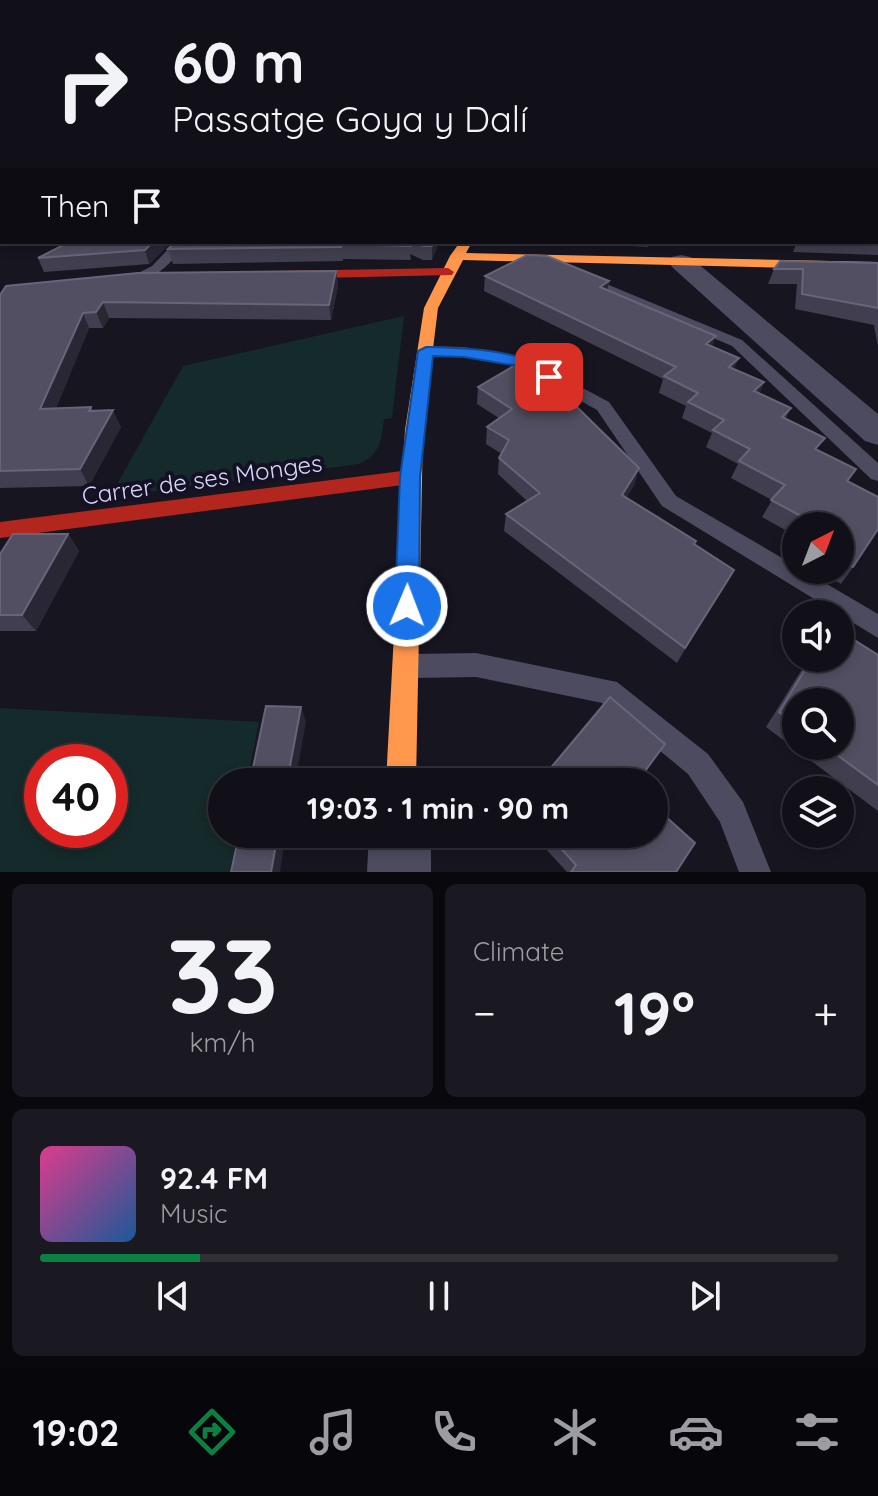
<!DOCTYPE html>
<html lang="en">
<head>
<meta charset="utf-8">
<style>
	:root { --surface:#111018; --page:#1a1921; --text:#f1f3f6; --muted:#9c9da2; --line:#303037; --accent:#0b8043 }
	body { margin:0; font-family:Quicksand,sans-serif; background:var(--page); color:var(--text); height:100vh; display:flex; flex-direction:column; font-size:30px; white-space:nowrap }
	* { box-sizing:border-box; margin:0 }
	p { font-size:26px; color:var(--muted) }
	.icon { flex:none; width:44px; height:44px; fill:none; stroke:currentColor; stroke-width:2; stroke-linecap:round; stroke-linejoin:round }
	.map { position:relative; height:872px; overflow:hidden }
	.drawer { display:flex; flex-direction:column; gap:12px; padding:12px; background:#09090d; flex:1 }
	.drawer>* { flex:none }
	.top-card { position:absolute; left:0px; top:0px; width:878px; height:244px; box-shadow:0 4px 12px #0003,0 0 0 2px var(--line); background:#111018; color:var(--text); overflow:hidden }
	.needle { width:52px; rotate:42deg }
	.tools { position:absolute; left:782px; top:512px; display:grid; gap:16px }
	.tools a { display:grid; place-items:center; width:72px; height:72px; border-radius:50%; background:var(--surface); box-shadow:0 4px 12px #0003,0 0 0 2px var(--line); font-size:40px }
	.speed { position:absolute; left:24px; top:744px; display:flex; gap:16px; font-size:40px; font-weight:700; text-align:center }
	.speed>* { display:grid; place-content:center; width:104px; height:104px; border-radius:50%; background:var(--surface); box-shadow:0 4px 12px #0003,0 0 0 2px var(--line); line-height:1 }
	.speed .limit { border:12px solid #d22; background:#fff; color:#111 }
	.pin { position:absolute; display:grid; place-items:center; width:68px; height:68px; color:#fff; margin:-34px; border-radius:16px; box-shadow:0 4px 12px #0006 }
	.me { position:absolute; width:88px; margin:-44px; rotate:1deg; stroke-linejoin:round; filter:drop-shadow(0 0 6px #0008) }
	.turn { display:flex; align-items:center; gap:28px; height:168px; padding:0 40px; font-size:36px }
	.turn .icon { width:104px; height:104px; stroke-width:2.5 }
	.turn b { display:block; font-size:56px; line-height:68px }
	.then { display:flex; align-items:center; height:76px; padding:0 40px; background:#0003; gap:16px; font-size:30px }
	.big { font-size:60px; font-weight:700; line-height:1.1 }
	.drawer .widget { flex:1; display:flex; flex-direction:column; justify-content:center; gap:12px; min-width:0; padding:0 28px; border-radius:12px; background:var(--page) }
	.drawer .dial { align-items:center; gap:0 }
	.dial b { font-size:104px; line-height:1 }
	.song { display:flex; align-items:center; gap:24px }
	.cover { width:96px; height:96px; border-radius:12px; background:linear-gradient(135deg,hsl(330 70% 55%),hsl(210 70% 35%)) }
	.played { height:8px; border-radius:4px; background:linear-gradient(90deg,var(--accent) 20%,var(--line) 20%) }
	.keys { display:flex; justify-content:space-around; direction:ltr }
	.heat { display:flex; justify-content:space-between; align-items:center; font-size:44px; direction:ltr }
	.drawer .tiles { flex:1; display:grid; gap:12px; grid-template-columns:1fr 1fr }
	.widget:last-child { grid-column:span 2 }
	.trip { position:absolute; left:208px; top:768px; width:460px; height:80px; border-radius:40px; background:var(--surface); box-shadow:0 4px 12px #0003,0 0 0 2px var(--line); font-weight:700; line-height:80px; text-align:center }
	.tab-bar { display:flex; height:128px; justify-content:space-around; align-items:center; background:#07060a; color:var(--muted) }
	.tab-bar .icon { width:56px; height:56px }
	.tab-bar .active { color:var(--accent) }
	.tab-bar b { font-size:36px; color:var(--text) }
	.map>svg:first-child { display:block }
</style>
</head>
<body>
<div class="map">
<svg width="878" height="872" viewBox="0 0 878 872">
	<rect width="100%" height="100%" fill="#171520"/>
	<g fill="#152a2a" fill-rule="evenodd">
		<path d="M404 316 392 418 384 419C381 441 381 454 359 464L110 497 183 366Z"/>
		<path d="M0 708 259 722 247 782H222V834H237L230 872H0ZM42 762H110V830H42Z"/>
	</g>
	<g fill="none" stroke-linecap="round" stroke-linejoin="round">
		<g fill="#4c4b5f" fill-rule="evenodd">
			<path d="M175 242H187C175 257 159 280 138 279V273L152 266Z"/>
			<path d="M587 276 742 340 878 463V481L871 479 732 346 582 283V277Z"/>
			<path d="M426 346 464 347 528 359 609 402 676 496 796 566V570H803L878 614V638L662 506 597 410 518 366 464 357 421 354V348Z"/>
			<path d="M476 653 617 682 708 754 743 802 771 872H739L720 822 688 774 602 703 476 677 413 678 404 675 400 666 404 657 413 654Z"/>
		</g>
		<g fill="#4c4b5f" fill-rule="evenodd">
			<path d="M681 255 690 257 878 414V445L865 441 672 267 669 262 672 257Z"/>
			<path d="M369 834H431V872H367Z"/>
		</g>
		<path fill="#ff974d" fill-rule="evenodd" d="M460 242H472L466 253 878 262V270L463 260 438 308 423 430 416 782H386L405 430 424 308 450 256Z"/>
		<g fill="#b3261e" fill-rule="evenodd">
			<path d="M448 268 454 272 452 275 275 279 269 275 275 271Z"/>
			<path d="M410 470 417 472 420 477 417 482 410 484 0 538V522Z"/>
		</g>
	</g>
	<g fill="#413f4f" fill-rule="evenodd">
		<rect x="0" y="98" width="2" height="62"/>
		<path d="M876 135H878V255L793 252 797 242H876Z"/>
		<path d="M172 242 149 264 44 272 38 258Z"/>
		<path d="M175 242H439L432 260H423L410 254 411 260 343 259V261L173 264 168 249Z"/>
		<path d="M572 242H652L648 247Z"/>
		<path d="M878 263V347L874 325 795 309 797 284H768L774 269Z"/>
		<path d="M336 271 338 286 331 320 109 318 103 328H89L56 408 91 407 93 411 121 427 89 486 0 488V295Z"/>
		<path d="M485 276 609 281 608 290 712 347 734 369 764 382 759 394 791 408 785 419 818 450 856 469 848 482 853 567 841 584 817 570H840V526H796V536L762 517 772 500 731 478 738 464 706 447 712 433 682 418 686 406 659 393 663 379 484 291Z"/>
		<path d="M478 387 639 468 634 485 626 498 694 544 734 570 677 663 504 531 506 514 527 501 498 474 499 458 502 454 486 444 487 427 499 418 477 404Z"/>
		<path d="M68 534 79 551 36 631H0V554Z"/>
		<path d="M878 655V811L766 727 809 658H840ZM796 702 840 746H796Z"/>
		<path d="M532 834H654L676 872H567Z"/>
	</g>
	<g fill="#292734">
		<path d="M153 242H172L149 264 145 250Z"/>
		<path d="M433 242H439L432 260V246Z"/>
		<path d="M336 271 338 286 331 320 329 305Z"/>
		<path d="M609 281 606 296 600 287Z"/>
		<path d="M103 302 109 318 103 328 96 312Z"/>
		<path d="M83 313 89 328 49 426 40 409Z"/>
		<path d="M716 336 710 352 706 344Z"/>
		<path d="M739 358 732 374 729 367Z"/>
		<path d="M764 382 757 399 754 391Z"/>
		<path d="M113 410 121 427 89 486 80 469Z"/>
		<path d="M639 468 634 485 617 512 622 495Z"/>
		<path d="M68 534 79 551 36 631 22 615Z"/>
		<path d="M734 570 724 586 677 663 685 648Z"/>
		<path d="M301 707 306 722 295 782H287Z"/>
		<path d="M665 744 639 782H637Z"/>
		<path d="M278 834H286L280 872H271Z"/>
	</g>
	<g fill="#514f61" stroke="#67657a" stroke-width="2">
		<rect x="0" y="98" width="2" height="51"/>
		<rect x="876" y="135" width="2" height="105"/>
		<path d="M2 165V205H0V166Z"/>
		<path d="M69 242H153L145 250 38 258Z"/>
		<path d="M175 242H406L410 246 342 244 341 247 168 249Z"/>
		<path d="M414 242H433L432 246H423Z"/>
		<path d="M527 255 547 256 609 281 600 287 716 336 706 344 739 358 729 367 764 382 754 391 791 408 782 417 825 438 815 449 856 469 847 481 878 497V529L853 567 840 560V526H813L814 523 771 500 785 485 739 461 750 449 713 430 724 420 688 402 698 393 664 376 676 367 485 276Z"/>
		<path d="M780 261 878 263V308L802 294 803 269H774Z"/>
		<path d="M336 271 329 305 103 302 96 312 83 313 40 409 91 407 89 411 113 410 80 469 0 471V295L6 286 138 273Z"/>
		<path d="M527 358 639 468 622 495 696 541 694 544 734 570 685 648 506 514 540 493 499 458 509 440 487 427 512 409 478 387Z"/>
		<path d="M13 534H68L22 615H0V554Z"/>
		<path d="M840 631 878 655V785L825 746H840V702H796V725L779 712 812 658H840Z"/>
		<path d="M610 697 665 744 637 782H539Z"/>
		<path d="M266 706 301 707 287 782H250Z"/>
		<path d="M654 806 695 843 676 872H571L576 865 548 834H654Z"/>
		<path d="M239 834H278L271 872H231Z"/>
	</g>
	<linearGradient id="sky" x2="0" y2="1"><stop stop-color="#0d0c12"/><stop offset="0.45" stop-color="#363b4e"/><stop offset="1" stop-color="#363b4e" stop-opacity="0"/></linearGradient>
	<rect width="878" height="220" fill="url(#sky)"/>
	<path fill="#1a73e8" stroke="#114b97" stroke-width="2" d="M426 347C463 348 530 349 558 377L549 382 518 366 464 357 433 356 420 477 419 606 415 614 407 617 399 614 395 606 400 477 418 351Z"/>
	<g text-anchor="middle" stroke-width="8" stroke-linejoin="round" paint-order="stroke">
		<g font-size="24" fill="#dbd9fb" stroke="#141124">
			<text transform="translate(202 480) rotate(-8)" y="8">Carrer de ses Monges</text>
		</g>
	</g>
</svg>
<div class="tools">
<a><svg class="needle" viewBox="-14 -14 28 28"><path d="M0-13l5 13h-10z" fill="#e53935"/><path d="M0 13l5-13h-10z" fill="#9c9da2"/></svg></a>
<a><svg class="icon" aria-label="sound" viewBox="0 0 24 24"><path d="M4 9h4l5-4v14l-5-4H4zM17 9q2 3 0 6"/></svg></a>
<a><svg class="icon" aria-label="search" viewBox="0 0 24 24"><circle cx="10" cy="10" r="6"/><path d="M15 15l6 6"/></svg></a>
<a><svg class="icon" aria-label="layers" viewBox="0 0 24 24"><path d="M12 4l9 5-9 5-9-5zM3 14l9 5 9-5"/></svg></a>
</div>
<div class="speed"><div class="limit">40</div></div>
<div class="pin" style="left:549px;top:377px;background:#d93025"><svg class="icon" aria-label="arrive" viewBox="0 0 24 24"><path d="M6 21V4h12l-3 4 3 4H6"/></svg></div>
<svg class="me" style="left:407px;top:606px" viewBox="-20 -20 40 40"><circle r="17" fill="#1a73e8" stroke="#fff" stroke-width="3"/><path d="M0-11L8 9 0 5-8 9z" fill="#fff"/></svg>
<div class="trip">19:03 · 1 min · 90 m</div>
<div class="top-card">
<div class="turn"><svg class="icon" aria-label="right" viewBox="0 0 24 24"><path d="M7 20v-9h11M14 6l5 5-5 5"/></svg><div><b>60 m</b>Passatge Goya y Dalí</div></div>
<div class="then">Then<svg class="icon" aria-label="arrive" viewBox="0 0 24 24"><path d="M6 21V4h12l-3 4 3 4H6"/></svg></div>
</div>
</div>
<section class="drawer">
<div class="tiles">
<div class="widget dial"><b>33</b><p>km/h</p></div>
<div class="widget"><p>Climate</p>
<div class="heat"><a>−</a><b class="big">19°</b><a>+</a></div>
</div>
<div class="widget">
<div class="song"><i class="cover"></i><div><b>92.4 FM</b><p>Music</p></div></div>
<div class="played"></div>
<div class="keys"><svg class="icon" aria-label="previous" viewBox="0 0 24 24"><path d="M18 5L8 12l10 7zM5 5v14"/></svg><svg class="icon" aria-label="pause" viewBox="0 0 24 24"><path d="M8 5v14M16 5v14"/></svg><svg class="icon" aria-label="next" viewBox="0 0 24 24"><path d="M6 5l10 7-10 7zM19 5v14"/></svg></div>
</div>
</div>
</section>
<nav class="tab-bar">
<b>19:02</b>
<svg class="icon active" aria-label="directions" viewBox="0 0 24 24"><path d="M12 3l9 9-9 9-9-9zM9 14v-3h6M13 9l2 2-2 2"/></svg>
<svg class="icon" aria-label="music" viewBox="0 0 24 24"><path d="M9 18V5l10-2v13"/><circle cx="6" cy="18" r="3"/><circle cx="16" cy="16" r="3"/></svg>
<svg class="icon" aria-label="phone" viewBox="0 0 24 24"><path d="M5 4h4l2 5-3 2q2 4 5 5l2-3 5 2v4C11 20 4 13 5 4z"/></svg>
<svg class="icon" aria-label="climate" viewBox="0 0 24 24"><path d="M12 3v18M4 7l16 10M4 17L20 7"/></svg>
<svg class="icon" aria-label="car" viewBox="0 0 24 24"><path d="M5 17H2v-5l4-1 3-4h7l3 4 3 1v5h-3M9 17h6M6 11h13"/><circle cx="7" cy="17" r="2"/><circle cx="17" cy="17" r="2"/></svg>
<svg class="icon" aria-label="filters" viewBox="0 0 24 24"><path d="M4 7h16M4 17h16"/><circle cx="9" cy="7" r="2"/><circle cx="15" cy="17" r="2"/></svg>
</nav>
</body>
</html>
